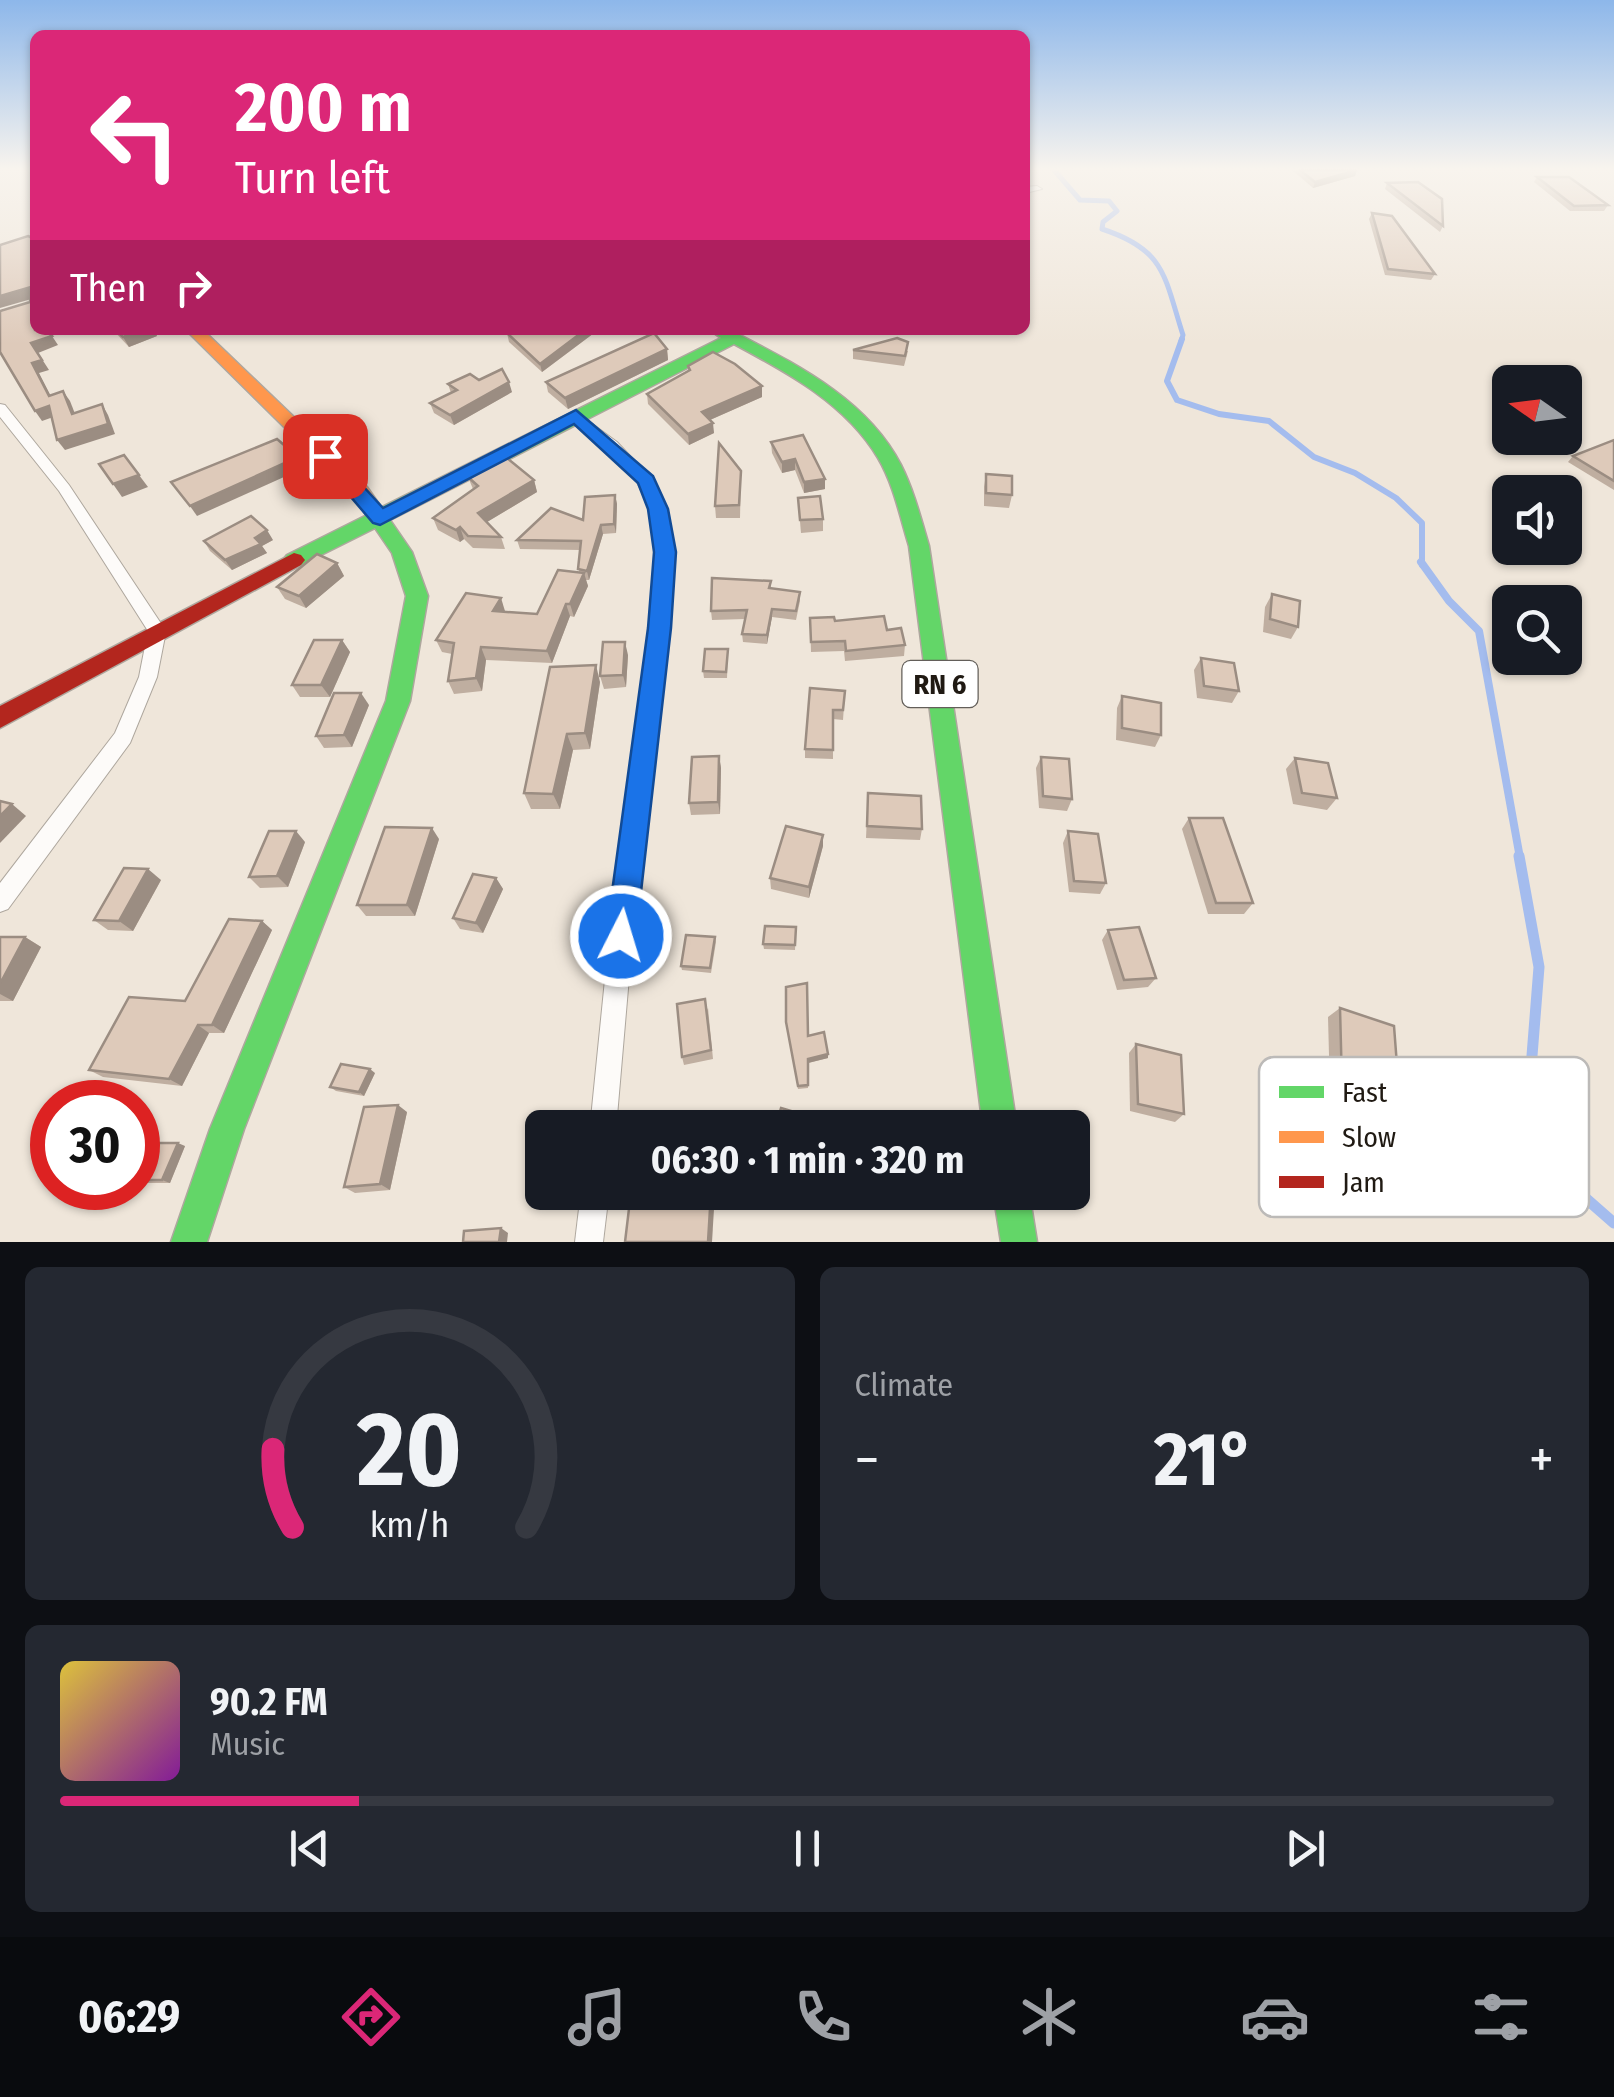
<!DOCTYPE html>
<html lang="en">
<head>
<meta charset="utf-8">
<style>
	:root { --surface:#171b24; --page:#242831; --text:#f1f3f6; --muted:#9ea1a6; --line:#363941; --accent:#db2777 }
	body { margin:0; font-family:"Fira Sans Condensed",sans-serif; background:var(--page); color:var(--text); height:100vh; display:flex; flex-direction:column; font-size:38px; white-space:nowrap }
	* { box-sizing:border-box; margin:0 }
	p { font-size:32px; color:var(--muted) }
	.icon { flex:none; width:55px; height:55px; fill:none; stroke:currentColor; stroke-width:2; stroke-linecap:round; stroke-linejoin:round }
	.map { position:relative; height:1242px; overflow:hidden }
	.drawer { display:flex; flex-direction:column; gap:25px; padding:25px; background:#0d0f14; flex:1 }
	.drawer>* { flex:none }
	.top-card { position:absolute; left:30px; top:30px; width:1000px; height:305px; border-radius:15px; box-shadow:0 2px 8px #0004; background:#db2777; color:#fff; overflow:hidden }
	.needle { width:65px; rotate:284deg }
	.buttons { position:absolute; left:1492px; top:365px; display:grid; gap:20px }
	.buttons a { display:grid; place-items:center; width:90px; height:90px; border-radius:15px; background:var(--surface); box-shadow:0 2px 8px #0004; font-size:50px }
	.speed { position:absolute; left:30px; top:1080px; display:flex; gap:20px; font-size:50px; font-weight:700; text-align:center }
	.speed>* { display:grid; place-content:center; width:130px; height:130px; border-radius:50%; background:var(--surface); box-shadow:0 2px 8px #0004; line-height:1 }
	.speed .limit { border:15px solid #d22; background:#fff; color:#111 }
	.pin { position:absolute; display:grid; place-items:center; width:85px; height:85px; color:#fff; margin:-42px; border-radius:20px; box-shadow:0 5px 15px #0006 }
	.me { position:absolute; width:110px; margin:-55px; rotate:5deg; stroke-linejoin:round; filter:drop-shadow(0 0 8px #0008) }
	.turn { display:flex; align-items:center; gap:35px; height:210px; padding:0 40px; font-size:45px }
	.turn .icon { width:130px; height:130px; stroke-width:2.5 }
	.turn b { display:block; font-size:70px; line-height:85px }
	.then { display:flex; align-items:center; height:95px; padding:0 40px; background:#0003; gap:20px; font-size:38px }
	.big { font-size:75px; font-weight:700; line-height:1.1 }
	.drawer .tile { flex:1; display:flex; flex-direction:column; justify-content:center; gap:15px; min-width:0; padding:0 35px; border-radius:15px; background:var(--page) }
	.drawer .dial { align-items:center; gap:0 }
	.dial svg { height:260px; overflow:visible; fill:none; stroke:var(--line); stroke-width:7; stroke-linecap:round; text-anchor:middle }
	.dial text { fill:var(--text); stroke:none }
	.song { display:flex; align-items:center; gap:30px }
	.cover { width:120px; height:120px; border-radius:15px; background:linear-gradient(135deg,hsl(50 70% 55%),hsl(290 70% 35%)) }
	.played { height:10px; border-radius:5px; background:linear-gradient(90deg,var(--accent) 20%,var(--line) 20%) }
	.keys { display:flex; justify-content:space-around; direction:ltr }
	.heat { display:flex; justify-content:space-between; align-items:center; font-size:55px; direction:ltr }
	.drawer .tiles { flex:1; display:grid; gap:25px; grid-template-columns:1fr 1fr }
	.tile:last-child { grid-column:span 2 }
	.trip { position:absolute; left:525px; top:1110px; width:565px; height:100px; border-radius:15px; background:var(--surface); box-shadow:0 2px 8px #0004; font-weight:700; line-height:100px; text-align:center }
	.tab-bar { display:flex; height:160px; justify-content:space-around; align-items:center; background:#090b0e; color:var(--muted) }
	.tab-bar .icon { width:70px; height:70px }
	.tab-bar .current { color:var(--accent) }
	.tab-bar b { font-size:45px; color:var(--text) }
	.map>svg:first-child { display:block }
</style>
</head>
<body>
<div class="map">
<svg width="1614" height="1242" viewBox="0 0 1614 1242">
	<rect width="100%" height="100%" fill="#efe6da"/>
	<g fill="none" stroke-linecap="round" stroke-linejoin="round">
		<path stroke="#a4bcee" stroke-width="5" d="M1054 170 1080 200 1109 201 1117 211 1103 222 1102 229C1166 250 1164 276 1183 335L1181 341"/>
		<path stroke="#a4bcee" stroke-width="6" d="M1182 339 1167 381 1177 400 1219 414 1269 421 1314 457 1355 473 1396 498 1422 523V565"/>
		<path stroke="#a4bcee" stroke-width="8" d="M1421 562 1449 601 1479 631 1520 858"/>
		<path stroke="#a4bcee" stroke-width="11" d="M1519 856 1539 967 1530 1081 1541 1159 1614 1223"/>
		<defs>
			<g id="street">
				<path d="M1025 187 1037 186 1042 189 1025 193Z"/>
				<path d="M0 404 5 405 69 485 166 631 157 677 130 743 8 909 0 912V883L115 733 139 677 148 631 59 491 0 417Z"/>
				<path d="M576 412 617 442 648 475 664 505 671 539 670 629 639 861 616 1128H590L617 861 653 629 655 539 648 505 636 480 618 458 571 419 569 416Z"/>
				<path d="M581 1192H609L603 1242H575Z"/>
			</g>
			<g id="fast">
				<path d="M710 330H730L740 335C801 367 868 401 901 465 914 491 921 519 929 546L1017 1128H983L909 546C900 517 894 485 878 458 846 404 788 373 734 344L390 520 412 552 428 596 410 701 244 1129 207 1242H171L210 1129 386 701 406 596 392 553 375 528 301 565 294 567 283 560 287 555 367 515 369 509 380 508 721 338Z"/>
				<path d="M993 1192H1029L1037 1242H1001Z"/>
			</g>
			<path id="slow" d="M186 330H203L367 487 386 514 383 519H369L353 495Z"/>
			<path id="jam" d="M294 553 301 555 305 560 301 565 0 728V706Z"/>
		</defs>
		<use href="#street" stroke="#aea79e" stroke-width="2"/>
		<use href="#fast" stroke="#aea79e" stroke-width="3"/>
		<use href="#slow" stroke="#aea79e" stroke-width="3"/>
		<use href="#jam" stroke="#aea79e" stroke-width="3"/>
		<use href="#street" fill="#fdfbf9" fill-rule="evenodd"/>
		<use href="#fast" fill="#63d668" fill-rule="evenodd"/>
		<use href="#slow" fill="#ff974d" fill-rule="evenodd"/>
		<use href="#jam" fill="#b3261e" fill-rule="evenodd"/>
	</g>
	<g fill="#bfaea0">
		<path d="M1292 170H1357L1355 176 1313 188Z"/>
		<path d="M1537 177 1608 205 1604 211H1570L1534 182Z"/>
		<path d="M1387 183 1443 226 1440 232 1385 189Z"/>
		<path d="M1372 213 1435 274 1431 280 1385 275 1369 219Z"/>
		<path d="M113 330H154L157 336 129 347Z"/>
		<path d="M598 330 542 372 509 342 507 333Z"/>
		<path d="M667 349 668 360 568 409 548 392 546 382Z"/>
		<path d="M853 350 908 351 904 366 853 359Z"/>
		<path d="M688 366 762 397 710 420 714 433 689 445 648 404 647 394 688 371Z"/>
		<path d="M479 380 512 392 454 425 434 413 430 403 451 393 448 384Z"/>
		<path d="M1614 440V490L1568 462 1573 456Z"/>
		<path d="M771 442 825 479V489L804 493 795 470 782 473 772 453Z"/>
		<path d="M741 471 740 518H716L715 506Z"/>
		<path d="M986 474 1012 495 1009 508 984 506V487Z"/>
		<path d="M468 477 534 480 537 492 487 522 501 537 505 549 473 548 464 539 460 542 438 530 433 518 473 489Z"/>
		<path d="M615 495 617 504 616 533 603 534 589 580H586L588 586 574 617 570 616 552 663 486 660 482 691 454 694 448 681 452 654 442 652 436 640 505 611 537 614 579 572 580 550 520 549 517 540 583 520Z"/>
		<path d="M798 498 823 519V531L801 533Z"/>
		<path d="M273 540 262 546 267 553 232 570 210 551 204 541Z"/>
		<path d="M337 563 344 576 306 608 285 599 277 587Z"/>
		<path d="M771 581V589L800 592V601L796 620 772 617 767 644 743 642 742 634 745 619 712 620 711 611Z"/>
		<path d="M1272 594 1298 627 1291 639 1263 632 1265 607Z"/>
		<path d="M810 618 887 630 905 645 904 656 845 661 844 651 811 652Z"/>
		<path d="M342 640 350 652 330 697H300L292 685Z"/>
		<path d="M728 649 727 678H704L703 671Z"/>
		<path d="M628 655 626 687 604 689 600 676Z"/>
		<path d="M1201 658 1239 691 1232 703 1197 698 1194 670Z"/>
		<path d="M600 682 590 749 573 750 560 809H531L524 793Z"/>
		<path d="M845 691 843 720 833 719V759L805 758V749Z"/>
		<path d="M1122 696 1161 735 1155 747 1116 740 1117 708Z"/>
		<path d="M369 705 352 747 324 748 316 736Z"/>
		<path d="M719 756 721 768 720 814 691 815 689 803Z"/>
		<path d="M1041 757 1072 799 1067 811 1039 808 1036 768Z"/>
		<path d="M1295 758 1337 798 1327 810 1293 804 1286 769Z"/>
		<path d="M868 793 922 829 920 840 866 838Z"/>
		<path d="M1189 818 1253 903 1244 914H1208L1182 829Z"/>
		<path d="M1068 831 1106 883 1100 894 1069 892 1063 843Z"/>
		<path d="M439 839 415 916H366L357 905Z"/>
		<path d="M305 842 288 887 260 888 249 877Z"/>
		<path d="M823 846 809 898 771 889 770 878Z"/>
		<path d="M496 878 503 889 483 933 460 929 453 918Z"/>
		<path d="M161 880 133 931 108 930 94 920Z"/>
		<path d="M262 921 272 930 224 1033H209L182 1086 103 1077 89 1070 185 1001Z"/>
		<path d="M796 927 795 950 764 949 763 944Z"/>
		<path d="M1108 930 1156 978 1148 987 1117 990 1102 940Z"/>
		<path d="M0 937H25L41 947 13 1001H0Z"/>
		<path d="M715 937 716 942 711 973 682 970 681 966Z"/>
		<path d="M708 1008 713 1059 684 1065 682 1057Z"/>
		<path d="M1340 1008 1400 1105 1386 1112 1330 1093 1328 1017Z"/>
		<path d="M787 1026 808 1036 828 1058 808 1063V1088L798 1089Z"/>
		<path d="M1136 1044 1184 1114 1175 1122 1130 1111 1129 1053Z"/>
		<path d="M375 1073 364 1096 336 1091 330 1087Z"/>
		<path d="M407 1112 390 1190 355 1193 344 1187Z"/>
		<path d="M185 1146 170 1183H138V1161Z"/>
	</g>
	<g fill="#9b8d82">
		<path d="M1357 170 1355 176 1313 188 1315 182Z"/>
		<path d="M31 287 35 298 0 308V296Z"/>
		<path d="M142 330H154L157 336 129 347 123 337Z"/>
		<path d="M585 330H598L542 372 540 364Z"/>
		<path d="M52 336 58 345 38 353 49 370 39 373 56 406 49 396 32 363 31 343Z"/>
		<path d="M667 349 668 360 568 409 565 398Z"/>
		<path d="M509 382 512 392 454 425 450 415Z"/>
		<path d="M762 386V397L703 423 702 412Z"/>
		<path d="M63 391 70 401 79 424 72 414Z"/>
		<path d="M102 404 108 415 115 434 65 450 57 440Z"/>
		<path d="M49 406 56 416 42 421 35 411Z"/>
		<path d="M713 423 714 433 689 445 688 434Z"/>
		<path d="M298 457 304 468 197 516 190 506Z"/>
		<path d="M795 459V470L782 473V462Z"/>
		<path d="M139 475 148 487 122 497 113 484Z"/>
		<path d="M825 479V489L804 493V482Z"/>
		<path d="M534 480 537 492 482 525 478 513Z"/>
		<path d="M615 495 617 504 616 533 614 524Z"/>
		<path d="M601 525 603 534 589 580 587 571Z"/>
		<path d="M460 527 464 539 460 542 456 530Z"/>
		<path d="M267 530 273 540 262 546 267 553 232 570 225 560Z"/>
		<path d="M337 563 344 576 306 608 299 596Z"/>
		<path d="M584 573 588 586 574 617 570 604Z"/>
		<path d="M501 598 505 611 498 623 493 611Z"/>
		<path d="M566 604 570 616 552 663 547 651Z"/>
		<path d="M772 609V617L767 644V635Z"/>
		<path d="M342 640 350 652 330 697 321 685Z"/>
		<path d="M625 642 628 655 626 687 623 675Z"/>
		<path d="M481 647 486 660 482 691 476 678Z"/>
		<path d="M596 665 600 682 590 749 585 733Z"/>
		<path d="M361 693 369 705 352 747 344 735Z"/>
		<path d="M567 734 573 750 560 809 553 794Z"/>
		<path d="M719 756 721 768 720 814 718 802Z"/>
		<path d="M12 804 26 816 0 843V816Z"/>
		<path d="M432 828 439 839 415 916 407 905Z"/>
		<path d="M296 831 305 842 288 887 277 876Z"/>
		<path d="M823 835V846L809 898V887Z"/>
		<path d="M148 869 161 880 133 931 119 921Z"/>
		<path d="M496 878 503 889 483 933 476 923Z"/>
		<path d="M262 921 272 930 224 1033 212 1025Z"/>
		<path d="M25 937 41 947 13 1001 0 994V984Z"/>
		<path d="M198 1025 209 1033 182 1086 169 1079Z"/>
		<path d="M828 1054V1058L808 1063V1059Z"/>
		<path d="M370 1069 375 1073 364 1096 359 1092Z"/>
		<path d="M398 1105 407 1112 390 1190 380 1184Z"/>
		<path d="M178 1143 185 1146 170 1183 162 1180Z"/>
		<path d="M711 1192H715L712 1242H708Z"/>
		<path d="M501 1228 508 1233 507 1242H499Z"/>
	</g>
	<g fill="#decaba" stroke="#9b8d82" stroke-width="2.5">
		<path d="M1300 170H1357L1315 182Z"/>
		<path d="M1537 177H1569L1608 205 1574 206Z"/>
		<path d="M1418 182 1442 199 1443 226 1387 183Z"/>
		<path d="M1372 213 1392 216 1435 274 1388 269Z"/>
		<path d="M28 236 35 239V330H46L52 336 31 343 42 360 32 363 49 396 63 391 72 414 102 404 108 424 57 440 49 406 35 411 0 352V311L30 302 31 287 0 296V245Z"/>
		<path d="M116 330H142L123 337Z"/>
		<path d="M514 330H585L540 364 507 333Z"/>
		<path d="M654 333 667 349 565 398 546 382Z"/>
		<path d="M897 338 908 342 905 356 853 350Z"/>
		<path d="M713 352 735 364 762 386 702 412 713 423 688 434 647 394 690 370 688 366Z"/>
		<path d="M502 369 509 382 450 415 430 403 457 390 448 384 470 374 479 380Z"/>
		<path d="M803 435 825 479 804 482 795 459 782 462 771 442Z"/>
		<path d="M277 439 298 457 190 506 171 482Z"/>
		<path d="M1614 440V481L1573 456Z"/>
		<path d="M719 443 741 471 739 505 715 506Z"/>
		<path d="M124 455 139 475 113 484 99 464Z"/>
		<path d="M507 458 534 480 478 513 501 537 468 536 460 527 456 530 433 518 478 486 468 477Z"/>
		<path d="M986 474 1012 476V495L986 493Z"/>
		<path d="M615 495 614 524 601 525 587 571 578 569 581 541 517 540 551 508 583 520 585 497Z"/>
		<path d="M820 496 823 519 800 520 798 498Z"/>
		<path d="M251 516 267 530 255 538 261 544 225 560 204 541Z"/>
		<path d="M317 554 337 563 299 596 277 587Z"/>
		<path d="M558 570 584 573 570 604H566L547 651 481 647 476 678 448 681 454 643 436 640 466 593 501 598 493 611 537 614Z"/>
		<path d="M712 578 771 581 769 588 800 592 796 611 772 609 767 635 742 634 747 610 711 611Z"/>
		<path d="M1272 594 1300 601 1298 627 1270 619Z"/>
		<path d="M884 616 887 630 901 628 905 645 846 651 845 641 811 642 810 618 834 617 835 621Z"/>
		<path d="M314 640H342L321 685H292Z"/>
		<path d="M603 642H625L623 675 600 676Z"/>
		<path d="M705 649H728L726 672 703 671Z"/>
		<path d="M1201 658 1234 663 1239 691 1204 686Z"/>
		<path d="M596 665 585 733 567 734 553 794 524 793 550 667Z"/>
		<path d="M810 688 845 691 843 710H833V750L805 749Z"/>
		<path d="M334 693H361L344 735 316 736Z"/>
		<path d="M1122 696 1161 703V735L1122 728Z"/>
		<path d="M719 756 718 802 689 803 692 757Z"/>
		<path d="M1041 757 1069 759 1072 799 1043 796Z"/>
		<path d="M1295 758 1328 763 1337 798 1302 793Z"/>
		<path d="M868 793 921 796 922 829 867 826Z"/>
		<path d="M0 801 12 804 0 816Z"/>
		<path d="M1189 818H1223L1253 903H1216Z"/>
		<path d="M786 826 823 835 809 887 770 878Z"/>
		<path d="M385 827 432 828 407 905H357Z"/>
		<path d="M269 831H296L277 876 249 877Z"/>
		<path d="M1068 831 1098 834 1106 883 1074 881Z"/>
		<path d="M124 868 148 869 119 921 94 920Z"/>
		<path d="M473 874 496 878 476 923 453 918Z"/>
		<path d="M229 919 262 921 212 1025H198L169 1079 89 1070 129 997 185 1001Z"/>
		<path d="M765 926 796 927 795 945 763 944Z"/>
		<path d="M1139 927 1156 978 1124 980 1108 930Z"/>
		<path d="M686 935 715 937 710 968 681 966Z"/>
		<path d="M0 937H25L0 984Z"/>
		<path d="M807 983 808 1036 824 1032 828 1054 808 1059V1085L798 1086 786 1022V987Z"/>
		<path d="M705 999 711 1050 682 1057 677 1004Z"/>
		<path d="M1340 1008 1394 1026 1400 1105 1342 1085Z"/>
		<path d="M1136 1044 1181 1055 1184 1114 1138 1104Z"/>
		<path d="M341 1064 370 1069 359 1092 330 1087Z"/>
		<path d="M398 1105 380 1184 344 1187 364 1107Z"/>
		<path d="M781 1108 818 1119 815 1128H775Z"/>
		<path d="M146 1143H178L162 1180H138V1161Z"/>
		<path d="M631 1192H711L708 1242H625Z"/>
		<path d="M501 1228 499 1242H463L464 1231Z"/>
	</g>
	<linearGradient id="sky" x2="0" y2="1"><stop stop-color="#8db7ea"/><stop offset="0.49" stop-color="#f8f4ee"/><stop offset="1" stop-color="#f8f4ee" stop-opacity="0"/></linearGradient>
	<rect width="1614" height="344" fill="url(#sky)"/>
	<path fill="#1a73e8" stroke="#114b97" stroke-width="2.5" d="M576 410 653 476 668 509 676 552 671 628 636 936 632 947 621 951 610 947 606 936 648 628 654 552 648 509 638 483 574 424 380 525 373 523 316 456 319 452H332L383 508Z"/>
	<g text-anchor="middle" stroke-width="9" stroke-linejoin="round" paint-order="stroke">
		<rect fill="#fff" stroke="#635f5a" stroke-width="2.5" x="902.5" y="661" width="75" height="46" rx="8"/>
		<g font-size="28" font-weight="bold" fill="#201a13">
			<text x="940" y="694">RN 6</text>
		</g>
	</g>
	<rect x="1259" y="1057" width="330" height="160" rx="15" fill="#fff" stroke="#bcbab8" stroke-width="2.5"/>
	<rect x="1279" y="1086" width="45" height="12" fill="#63d668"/>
	<rect x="1279" y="1131" width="45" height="12" fill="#ff974d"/>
	<rect x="1279" y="1176" width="45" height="12" fill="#b3261e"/>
	<g font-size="28" fill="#201a13">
		<text x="1342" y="1102">Fast</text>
		<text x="1342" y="1147">Slow</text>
		<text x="1342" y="1192">Jam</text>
	</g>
</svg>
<div class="buttons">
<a><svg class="needle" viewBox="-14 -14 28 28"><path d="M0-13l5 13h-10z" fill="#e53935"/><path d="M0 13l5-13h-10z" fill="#9ea1a6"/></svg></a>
<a><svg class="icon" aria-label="sound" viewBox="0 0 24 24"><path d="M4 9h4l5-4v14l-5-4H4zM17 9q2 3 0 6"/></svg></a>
<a><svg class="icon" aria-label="search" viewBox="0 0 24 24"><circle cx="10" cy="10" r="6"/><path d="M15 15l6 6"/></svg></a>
</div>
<div class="speed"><div class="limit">30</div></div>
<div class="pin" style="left:325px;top:456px;background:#d93025"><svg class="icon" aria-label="arrive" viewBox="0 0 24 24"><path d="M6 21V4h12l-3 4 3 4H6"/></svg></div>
<svg class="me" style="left:621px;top:936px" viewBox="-20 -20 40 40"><circle r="17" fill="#1a73e8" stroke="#fff" stroke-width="3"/><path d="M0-11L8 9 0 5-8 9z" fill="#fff"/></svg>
<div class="trip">06:30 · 1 min · 320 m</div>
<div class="top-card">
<div class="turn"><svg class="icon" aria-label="left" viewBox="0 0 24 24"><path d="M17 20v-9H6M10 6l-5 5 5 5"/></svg><div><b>200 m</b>Turn left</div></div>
<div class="then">Then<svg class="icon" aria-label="right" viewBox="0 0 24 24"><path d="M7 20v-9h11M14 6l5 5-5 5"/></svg></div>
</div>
</div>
<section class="drawer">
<div class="tiles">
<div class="tile dial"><svg viewBox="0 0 100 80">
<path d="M14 69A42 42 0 1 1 86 69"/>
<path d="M14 69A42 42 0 0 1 8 45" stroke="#db2777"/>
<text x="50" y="56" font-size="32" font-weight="700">20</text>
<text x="50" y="72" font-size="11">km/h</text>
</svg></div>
<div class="tile"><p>Climate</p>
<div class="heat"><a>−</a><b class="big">21°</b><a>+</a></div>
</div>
<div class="tile">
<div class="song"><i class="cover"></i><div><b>90.2 FM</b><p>Music</p></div></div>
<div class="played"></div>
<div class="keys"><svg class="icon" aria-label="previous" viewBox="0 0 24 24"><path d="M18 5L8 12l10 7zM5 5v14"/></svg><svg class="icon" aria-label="pause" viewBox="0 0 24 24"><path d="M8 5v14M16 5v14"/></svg><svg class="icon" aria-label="next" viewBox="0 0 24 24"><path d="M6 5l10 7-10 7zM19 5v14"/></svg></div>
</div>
</div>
</section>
<nav class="tab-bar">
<b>06:29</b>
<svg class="icon current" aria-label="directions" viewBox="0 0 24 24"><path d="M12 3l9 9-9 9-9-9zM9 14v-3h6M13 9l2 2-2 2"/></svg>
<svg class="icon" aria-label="music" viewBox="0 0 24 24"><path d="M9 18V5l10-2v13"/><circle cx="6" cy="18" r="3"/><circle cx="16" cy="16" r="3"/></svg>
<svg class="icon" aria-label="phone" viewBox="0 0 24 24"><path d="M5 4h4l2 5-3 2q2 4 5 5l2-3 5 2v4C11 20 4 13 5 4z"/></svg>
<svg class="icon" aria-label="climate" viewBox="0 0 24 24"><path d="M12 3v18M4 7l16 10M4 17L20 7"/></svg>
<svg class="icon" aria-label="car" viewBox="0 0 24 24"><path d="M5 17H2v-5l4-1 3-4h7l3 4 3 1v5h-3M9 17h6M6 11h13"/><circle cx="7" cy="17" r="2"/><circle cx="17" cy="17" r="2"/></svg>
<svg class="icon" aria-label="filters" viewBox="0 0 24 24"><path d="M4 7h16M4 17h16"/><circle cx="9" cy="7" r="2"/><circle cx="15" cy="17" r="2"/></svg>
</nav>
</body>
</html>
